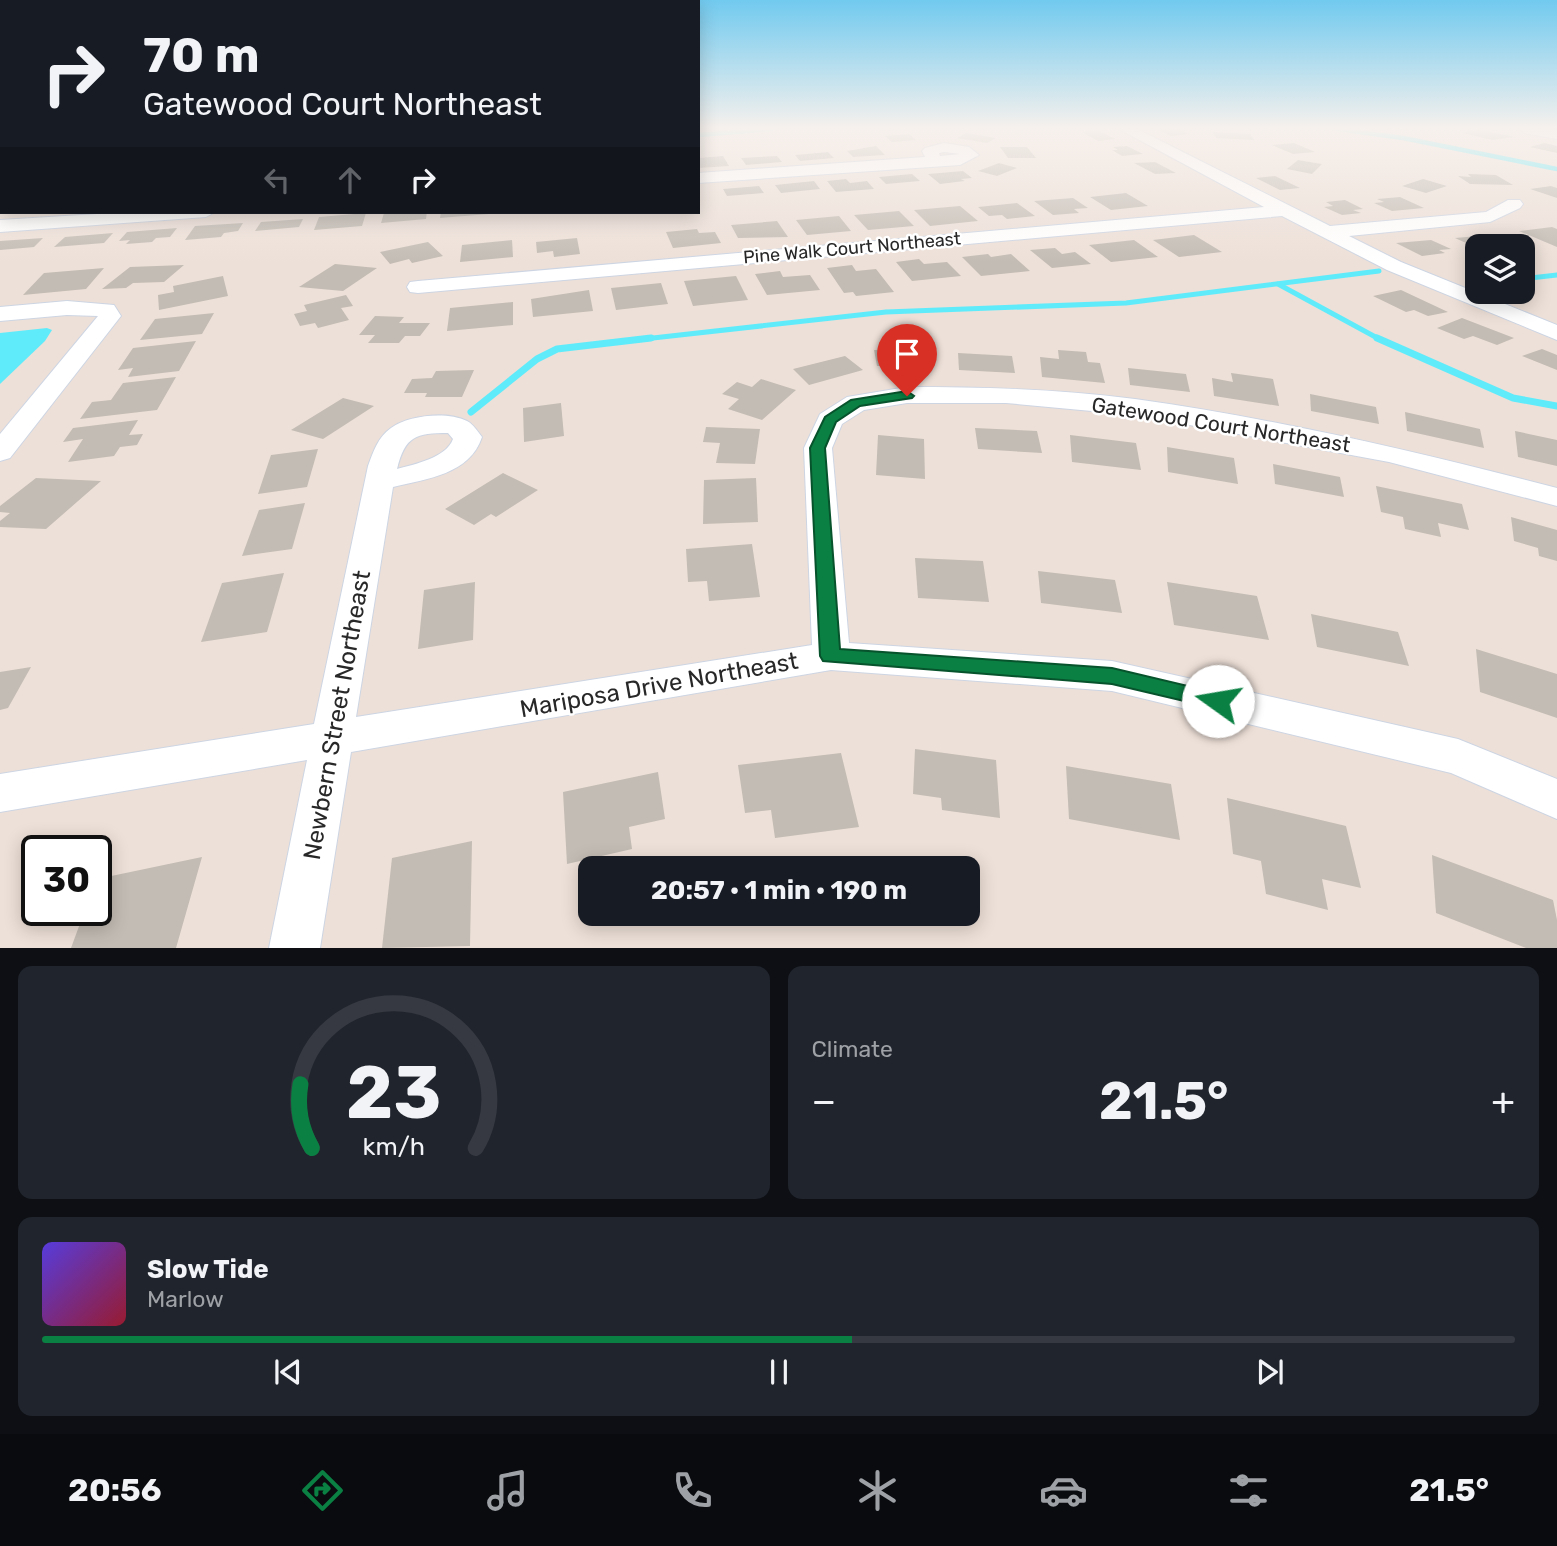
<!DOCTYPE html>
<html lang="en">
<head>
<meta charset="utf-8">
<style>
	:root { --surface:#171b24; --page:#20242c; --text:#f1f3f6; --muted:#9ea1a6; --line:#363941; --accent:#0b8043 }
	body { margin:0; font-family:Rubik,sans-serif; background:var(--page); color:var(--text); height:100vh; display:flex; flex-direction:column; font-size:26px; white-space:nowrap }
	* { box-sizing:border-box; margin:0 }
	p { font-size:23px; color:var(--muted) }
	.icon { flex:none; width:38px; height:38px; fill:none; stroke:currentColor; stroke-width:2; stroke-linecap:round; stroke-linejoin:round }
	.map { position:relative; height:948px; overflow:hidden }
	.panel { display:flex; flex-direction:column; gap:18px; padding:18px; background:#0d0f14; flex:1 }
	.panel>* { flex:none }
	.guide { position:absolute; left:0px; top:0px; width:700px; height:214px; box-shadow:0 4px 18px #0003; background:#171b24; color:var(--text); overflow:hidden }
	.buttons { position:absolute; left:1465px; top:234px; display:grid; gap:14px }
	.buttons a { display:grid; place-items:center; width:70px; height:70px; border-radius:14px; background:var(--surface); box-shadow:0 4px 18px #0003; font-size:35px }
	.speed { position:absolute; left:21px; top:835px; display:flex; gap:14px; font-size:35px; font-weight:700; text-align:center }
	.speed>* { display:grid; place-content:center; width:91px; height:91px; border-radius:50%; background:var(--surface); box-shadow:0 4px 18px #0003; line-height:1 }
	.speed .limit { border:4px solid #111; border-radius:10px; background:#fff; color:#111 }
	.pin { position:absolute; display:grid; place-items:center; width:60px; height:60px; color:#fff; margin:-72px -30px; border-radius:50% 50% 50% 0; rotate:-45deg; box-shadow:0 0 7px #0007 }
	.pin .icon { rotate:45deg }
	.me { position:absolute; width:77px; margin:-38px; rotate:283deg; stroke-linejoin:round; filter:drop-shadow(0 0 5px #0008) }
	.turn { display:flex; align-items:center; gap:24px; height:147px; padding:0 28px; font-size:32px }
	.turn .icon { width:91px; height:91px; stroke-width:2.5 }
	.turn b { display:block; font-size:49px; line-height:60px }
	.lanes { display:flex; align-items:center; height:66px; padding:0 28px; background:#0003; justify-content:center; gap:35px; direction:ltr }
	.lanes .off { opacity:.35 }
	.big { font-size:52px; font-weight:700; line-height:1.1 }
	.panel .tile { flex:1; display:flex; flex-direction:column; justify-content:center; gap:10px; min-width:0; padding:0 24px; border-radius:14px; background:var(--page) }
	.panel .dial { align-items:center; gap:0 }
	.dial svg { height:182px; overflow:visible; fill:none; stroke:var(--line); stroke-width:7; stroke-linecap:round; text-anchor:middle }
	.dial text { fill:var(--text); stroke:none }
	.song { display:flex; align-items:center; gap:21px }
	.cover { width:84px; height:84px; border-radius:10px; background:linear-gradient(135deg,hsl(250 70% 55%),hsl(350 70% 35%)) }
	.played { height:7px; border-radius:4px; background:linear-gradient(90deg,var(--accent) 55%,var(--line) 55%) }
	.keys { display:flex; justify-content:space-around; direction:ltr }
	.heat { display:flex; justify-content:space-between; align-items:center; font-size:38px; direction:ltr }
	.panel .tiles { flex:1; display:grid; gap:18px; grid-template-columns:1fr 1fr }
	.tile:last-child { grid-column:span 2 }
	.trip { position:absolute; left:578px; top:856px; width:402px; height:70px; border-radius:14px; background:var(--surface); box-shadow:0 4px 18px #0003; font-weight:700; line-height:70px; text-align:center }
	.tab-bar { display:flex; height:112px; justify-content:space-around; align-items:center; background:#090b0e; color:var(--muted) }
	.tab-bar .icon { width:49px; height:49px }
	.tab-bar .on { color:var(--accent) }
	.tab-bar b { font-size:32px; color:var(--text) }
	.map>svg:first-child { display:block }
</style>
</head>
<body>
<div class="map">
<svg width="1557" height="948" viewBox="0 0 1557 948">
	<rect width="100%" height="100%" fill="#ede0d8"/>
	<path fill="#60ebfa" d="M47 328 52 330 45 341 0 384V333Z"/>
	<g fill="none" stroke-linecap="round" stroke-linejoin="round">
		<g stroke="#60ebfa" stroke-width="4.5">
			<path d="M1337 129 1403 138 1557 169"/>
			<path d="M698 135 772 129"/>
		</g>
		<g stroke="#60ebfa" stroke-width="5">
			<path d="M1522 279 1557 275"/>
			<path d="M1278 284 1381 340"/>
			<path d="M635 340 886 312 1126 303 1379 271"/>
		</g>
		<g stroke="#60ebfa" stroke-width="7">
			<path d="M1377 338 1513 398 1557 406"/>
			<path d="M471 412 537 359 557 349 651 338"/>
		</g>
	</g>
	<g fill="#c3bcb4">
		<path d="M1157 129H1177L1189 134 1171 136Z"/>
		<path d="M1477 129 1514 137 1492 140 1463 133Z"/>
		<path d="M1098 130 1115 139 1098 141 1082 132Z"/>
		<path d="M1213 132 1250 134 1254 140 1216 138Z"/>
		<path d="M966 133 996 138 987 143 957 138Z"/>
		<path d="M909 134 916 140 892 142 885 136Z"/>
		<path d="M1294 143 1315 152 1293 154 1272 145Z"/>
		<path d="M1545 143 1557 146V153L1530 147Z"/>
		<path d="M876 146 885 155 853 157 847 151Z"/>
		<path d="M1127 146 1143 154 1122 156 1112 150H1118L1113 147Z"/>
		<path d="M1000 147H1027L1036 158H1008Z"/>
		<path d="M828 152 834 158 800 161 795 155Z"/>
		<path d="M723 156 729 166 698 168V158Z"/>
		<path d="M777 156 782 162 746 165 741 158Z"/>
		<path d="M1298 160 1322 164 1312 174 1287 169Z"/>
		<path d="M1155 162 1176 173 1155 174 1134 163Z"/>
		<path d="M999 163 1017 168 997 176 978 171Z"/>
		<path d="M963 171 972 178 961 179 965 181 940 184 928 174Z"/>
		<path d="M912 174 920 181 886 184 879 177Z"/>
		<path d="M1468 174 1496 175 1513 185 1470 184 1458 176 1471 177Z"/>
		<path d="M1275 176 1300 188 1280 190 1256 178Z"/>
		<path d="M846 179 850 183 867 181 874 189 836 192 827 181Z"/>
		<path d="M1423 179 1447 186 1426 193 1402 186Z"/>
		<path d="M814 181 820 189 781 193 775 185Z"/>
		<path d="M759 186 764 193 727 196 723 189Z"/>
		<path d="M1551 186 1557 188V198L1530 189Z"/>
		<path d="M1126 193 1148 206 1111 210 1090 197Z"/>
		<path d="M1400 197 1424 208 1392 211 1374 203 1384 202 1377 199Z"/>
		<path d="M1073 198 1088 208 1074 209 1079 213 1053 215 1034 201Z"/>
		<path d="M1345 200 1363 209 1353 210 1361 213 1342 215 1324 207 1333 206 1326 202Z"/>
		<path d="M1017 203 1035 216 1007 219 1002 215 989 216 978 207Z"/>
		<path d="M960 206 978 221 930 226 914 210Z"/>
		<path d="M899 211 914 226 868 230 854 215Z"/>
		<path d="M427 212 426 219 381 223 384 213Z"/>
		<path d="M441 212H489V214L440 218Z"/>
		<path d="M366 213 362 226 314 230 319 217Z"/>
		<path d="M839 216 851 231 807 235 796 220Z"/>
		<path d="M303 219 299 227 255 231 261 222Z"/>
		<path d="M777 221 788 237 738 238 731 225Z"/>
		<path d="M243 223 238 231 224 233 221 237 185 240 195 226Z"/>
		<path d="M1552 227 1557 229V247L1519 231Z"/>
		<path d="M177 228 170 237 156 238 152 242 126 244 130 240 119 241 127 232Z"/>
		<path d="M697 229 699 233 715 232 721 243 673 248 666 232Z"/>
		<path d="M113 233 104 243 54 247 65 237Z"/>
		<path d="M1194 235 1222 252 1179 257 1153 240Z"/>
		<path d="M1490 235 1512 244 1477 248 1455 238Z"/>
		<path d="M43 238 34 247 0 250V241Z"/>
		<path d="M577 238 580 254 554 257 553 251 537 253 536 242Z"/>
		<path d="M512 240 513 257 460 262 462 245Z"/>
		<path d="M1134 240 1158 257 1111 262 1089 245Z"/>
		<path d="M1431 240 1451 249 1439 250 1445 253 1422 256 1396 243Z"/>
		<path d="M428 242 443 256 412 263 409 259 390 264 380 252Z"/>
		<path d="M1055 248 1062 254 1075 252 1091 264 1052 268 1030 250Z"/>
		<path d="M988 254 991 257 1011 254 1030 271 981 276 962 257Z"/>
		<path d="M919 259 924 264 947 262 961 276 912 281 896 262Z"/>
		<path d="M335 264 377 268 343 291 299 287Z"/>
		<path d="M184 265 164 282 133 283 126 288 102 289 130 267Z"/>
		<path d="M852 265 856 271 876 269 894 292 856 296 853 292 844 293 827 268Z"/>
		<path d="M104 268 86 289 23 295 44 273Z"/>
		<path d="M780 271 783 277 810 275 820 290 767 295 755 274Z"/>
		<path d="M223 276 228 296 159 310 158 295 174 292 173 286Z"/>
		<path d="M736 276 748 300 693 306 684 281Z"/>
		<path d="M661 283 668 304 616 310 611 288Z"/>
		<path d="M589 290 593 311 533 317 531 299Z"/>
		<path d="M1401 290 1448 312 1428 316 1414 310 1406 312 1373 296Z"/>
		<path d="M346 295 353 306 341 308 349 320 318 328 315 323 300 326 294 314 307 311 304 305Z"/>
		<path d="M513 302V325L447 331 450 308Z"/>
		<path d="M214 313 202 334 140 340 155 319Z"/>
		<path d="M375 316 404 317 399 323H430L420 336H405L399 343H368L375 335H359Z"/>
		<path d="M1462 318 1514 338 1497 345 1473 336 1464 339 1437 328Z"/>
		<path d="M196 341 179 371 128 377 133 368 118 370 133 348Z"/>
		<path d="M927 349 932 366H877L874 350Z"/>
		<path d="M1542 349 1557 355V370L1522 356Z"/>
		<path d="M1058 350 1086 352 1088 362 1100 363 1105 383 1042 377 1040 357 1059 359Z"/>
		<path d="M958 353 1012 356 1015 373 959 370Z"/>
		<path d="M845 356 863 370 809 385 793 369Z"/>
		<path d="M1128 368 1186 374 1190 392 1130 385Z"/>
		<path d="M474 370 462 397H425L427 393H404L412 379 432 378 436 371Z"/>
		<path d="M1231 373 1273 379 1279 406 1214 396 1212 378 1233 382Z"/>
		<path d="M176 377 157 410 80 419 92 402 111 400 123 383Z"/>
		<path d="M761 379 796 390 762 420 728 409 739 399 722 394 737 382 752 387Z"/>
		<path d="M1310 394 1376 407 1379 424 1311 411Z"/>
		<path d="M343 398 374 406 323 439 291 430Z"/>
		<path d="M561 403 564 436 524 442 523 408Z"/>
		<path d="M1405 412 1480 429 1484 448 1407 431Z"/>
		<path d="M138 420 129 435 143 434 137 445 120 447 114 456 68 462 83 439 63 442 73 428Z"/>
		<path d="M706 427 760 429 755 464 716 463 720 443 703 442Z"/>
		<path d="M975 428 1037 431 1042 453 978 449Z"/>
		<path d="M1515 431 1557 440V466L1518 457Z"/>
		<path d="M878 435 924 439 925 479 876 475Z"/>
		<path d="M1070 435 1136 443 1141 470 1072 462Z"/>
		<path d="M1167 447 1234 458 1238 484 1168 472Z"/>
		<path d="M318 449 307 487 258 494 271 455Z"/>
		<path d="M1273 464 1340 477 1344 497 1275 484Z"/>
		<path d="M503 473 538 490 496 517 491 514 474 525 445 509Z"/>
		<path d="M36 478 101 481 46 529 0 527V521L10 513 0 512V506Z"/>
		<path d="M756 478 758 522 703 524 704 480Z"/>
		<path d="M1376 486 1462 504 1469 530 1438 523 1441 537 1405 529 1403 517 1381 512Z"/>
		<path d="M305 503 292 549 242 556 259 510Z"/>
		<path d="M1511 517 1557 530V561L1539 556 1538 548 1514 541Z"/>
		<path d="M752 544 760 597 709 601 707 581 688 582 686 549Z"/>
		<path d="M915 558 983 561 989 602 918 598Z"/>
		<path d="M1038 571 1115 580 1122 613 1041 603Z"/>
		<path d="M284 573 267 632 201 642 222 583Z"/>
		<path d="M475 582 473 640 418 649 424 590Z"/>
		<path d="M1167 582 1257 596 1269 640 1174 625Z"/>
		<path d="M1311 614 1398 632 1409 666 1317 647Z"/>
		<path d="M1476 649 1557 674V718L1480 692Z"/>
		<path d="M31 667 8 708 0 710V672Z"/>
		<path d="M915 749 996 760 1000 818 942 810 941 798 913 794Z"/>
		<path d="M841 753 859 827 775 838 771 810 745 813 738 765Z"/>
		<path d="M1066 766 1171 784 1180 840 1069 819Z"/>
		<path d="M658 772 665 819 629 827 632 849 567 864 563 792Z"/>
		<path d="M1227 798 1346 826 1361 888 1322 879 1328 910 1266 894 1261 861 1233 854Z"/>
		<path d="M472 841 470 946 382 948 392 858Z"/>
		<path d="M1432 855 1553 900 1557 920V948H1526L1436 913Z"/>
		<path d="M202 857 176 948H71L85 910H96L97 879Z"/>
	</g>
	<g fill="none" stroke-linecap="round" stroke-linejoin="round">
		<defs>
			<g id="minor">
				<path d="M1119 129H1137L1330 226 1486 212 1508 200H1520L1523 204 1520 208 1490 222 1349 236 1401 262 1557 325V340L1387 270 1282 216 418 293 410 292 407 287 410 282 418 281 1264 207Z"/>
				<path d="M944 143 969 147 979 155 960 165 698 183V173L925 157 922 151 925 148ZM944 152 960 154 940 156 939 153Z"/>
				<path d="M130 212H215L206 217 0 232V220Z"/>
				<path d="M67 301 114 305 121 316 10 458 0 461V434L98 316 67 315 0 321V307Z"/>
				<path d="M907 387C983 387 1060 389 1135 399 1278 419 1418 452 1557 488V506L1389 462 1135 415 1006 403H907L864 410 842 424 832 448 849 643 1112 661 1458 739 1557 779V819L1451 773 1112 691 831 670 351 752 320 948H269L307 760 0 812V774L314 724 368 466C373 452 378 437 391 428 408 415 447 411 467 421 473 424 478 432 482 437 470 474 427 479 393 487L356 717 812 645 804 448 820 414 847 397ZM448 433 453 439C446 458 415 464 397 469 405 436 416 433 448 433Z"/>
			</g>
			<g id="tertiary">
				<path d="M1521 129H1557V139L1524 133Z"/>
				<rect x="0" y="153" width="2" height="12"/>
			</g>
		</defs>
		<use href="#minor" stroke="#cdd5e3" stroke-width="2"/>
		<use href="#tertiary" stroke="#cdd5e3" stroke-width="2"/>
		<use href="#minor" fill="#fff" fill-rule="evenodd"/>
		<use href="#tertiary" fill="#fff" fill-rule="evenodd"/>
	</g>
	<linearGradient id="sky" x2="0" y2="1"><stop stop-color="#71caef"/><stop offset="0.49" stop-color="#f7f1ed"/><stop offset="1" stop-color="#f7f1ed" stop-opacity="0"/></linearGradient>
	<rect width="1557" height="262" fill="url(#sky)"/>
	<path fill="#0b8043" stroke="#07532c" stroke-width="2" d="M907 391 914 396 912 398 860 406 836 422 825 448 840 649 1112 668 1226 695 1229 701 1226 707 1218 709 1112 684 823 661 820 656 810 448 825 417 851 400Z"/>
	<g text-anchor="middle" stroke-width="5" stroke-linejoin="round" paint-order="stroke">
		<g font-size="18" fill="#282828" stroke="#fff">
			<text transform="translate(852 248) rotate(-5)" y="6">Pine Walk Court Northeast</text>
		</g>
		<g font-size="21" fill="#282828" stroke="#fff">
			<text transform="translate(1221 425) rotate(9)" y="7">Gatewood Court Northeast</text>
		</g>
		<g font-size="24" fill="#282828" stroke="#fff">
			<text transform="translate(659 685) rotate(-10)" y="8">Mariposa Drive Northeast</text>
			<text transform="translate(337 715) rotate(-80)" y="8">Newbern Street Northeast</text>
		</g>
	</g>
</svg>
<div class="buttons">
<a><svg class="icon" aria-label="layers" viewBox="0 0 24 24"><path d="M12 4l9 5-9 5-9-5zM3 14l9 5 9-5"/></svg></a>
</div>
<div class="speed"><div class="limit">30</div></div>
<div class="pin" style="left:907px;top:396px;background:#d93025"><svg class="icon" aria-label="arrive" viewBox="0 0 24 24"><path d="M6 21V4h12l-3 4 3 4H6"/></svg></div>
<svg class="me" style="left:1218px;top:701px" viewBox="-20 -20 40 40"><circle r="19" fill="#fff"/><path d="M0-13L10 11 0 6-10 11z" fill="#0b8043"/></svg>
<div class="trip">20:57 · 1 min · 190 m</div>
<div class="guide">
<div class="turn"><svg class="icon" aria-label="right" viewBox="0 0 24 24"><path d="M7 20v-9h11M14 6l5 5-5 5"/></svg><div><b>70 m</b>Gatewood Court Northeast</div></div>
<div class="lanes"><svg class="icon off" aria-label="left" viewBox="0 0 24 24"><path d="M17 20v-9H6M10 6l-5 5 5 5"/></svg><svg class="icon off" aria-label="ahead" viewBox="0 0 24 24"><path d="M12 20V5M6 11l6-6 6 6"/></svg><svg class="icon" aria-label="right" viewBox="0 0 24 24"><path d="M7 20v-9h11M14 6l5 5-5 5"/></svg></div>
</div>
</div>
<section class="panel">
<div class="tiles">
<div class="tile dial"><svg viewBox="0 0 100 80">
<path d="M14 69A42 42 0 1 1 86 69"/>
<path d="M14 69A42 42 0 0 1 9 41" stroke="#0b8043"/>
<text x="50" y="56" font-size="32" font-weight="700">23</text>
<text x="50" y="72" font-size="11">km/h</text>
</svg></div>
<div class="tile"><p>Climate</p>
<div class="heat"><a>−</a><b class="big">21.5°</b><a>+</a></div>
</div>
<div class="tile">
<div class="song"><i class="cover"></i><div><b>Slow Tide</b><p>Marlow</p></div></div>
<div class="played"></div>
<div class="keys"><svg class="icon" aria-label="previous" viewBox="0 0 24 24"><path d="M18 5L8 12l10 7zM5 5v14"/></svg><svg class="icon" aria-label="pause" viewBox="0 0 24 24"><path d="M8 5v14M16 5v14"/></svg><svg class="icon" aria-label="next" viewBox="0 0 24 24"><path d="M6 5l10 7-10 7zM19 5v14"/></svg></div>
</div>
</div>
</section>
<nav class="tab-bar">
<b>20:56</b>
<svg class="icon on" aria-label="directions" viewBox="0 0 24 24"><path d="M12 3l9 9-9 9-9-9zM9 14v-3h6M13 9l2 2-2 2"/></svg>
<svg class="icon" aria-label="music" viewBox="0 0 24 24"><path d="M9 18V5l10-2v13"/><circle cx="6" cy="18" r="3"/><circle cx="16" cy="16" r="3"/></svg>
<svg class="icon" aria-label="phone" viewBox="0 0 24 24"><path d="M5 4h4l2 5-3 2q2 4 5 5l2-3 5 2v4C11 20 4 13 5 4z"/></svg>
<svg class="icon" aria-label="climate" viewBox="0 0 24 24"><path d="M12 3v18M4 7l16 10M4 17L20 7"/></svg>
<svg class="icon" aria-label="car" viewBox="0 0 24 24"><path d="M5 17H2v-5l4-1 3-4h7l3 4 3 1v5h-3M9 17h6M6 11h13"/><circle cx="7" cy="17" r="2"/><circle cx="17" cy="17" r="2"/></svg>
<svg class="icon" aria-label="filters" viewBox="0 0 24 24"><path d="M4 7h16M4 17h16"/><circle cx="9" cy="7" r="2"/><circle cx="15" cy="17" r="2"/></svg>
<b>21.5°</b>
</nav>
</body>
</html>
